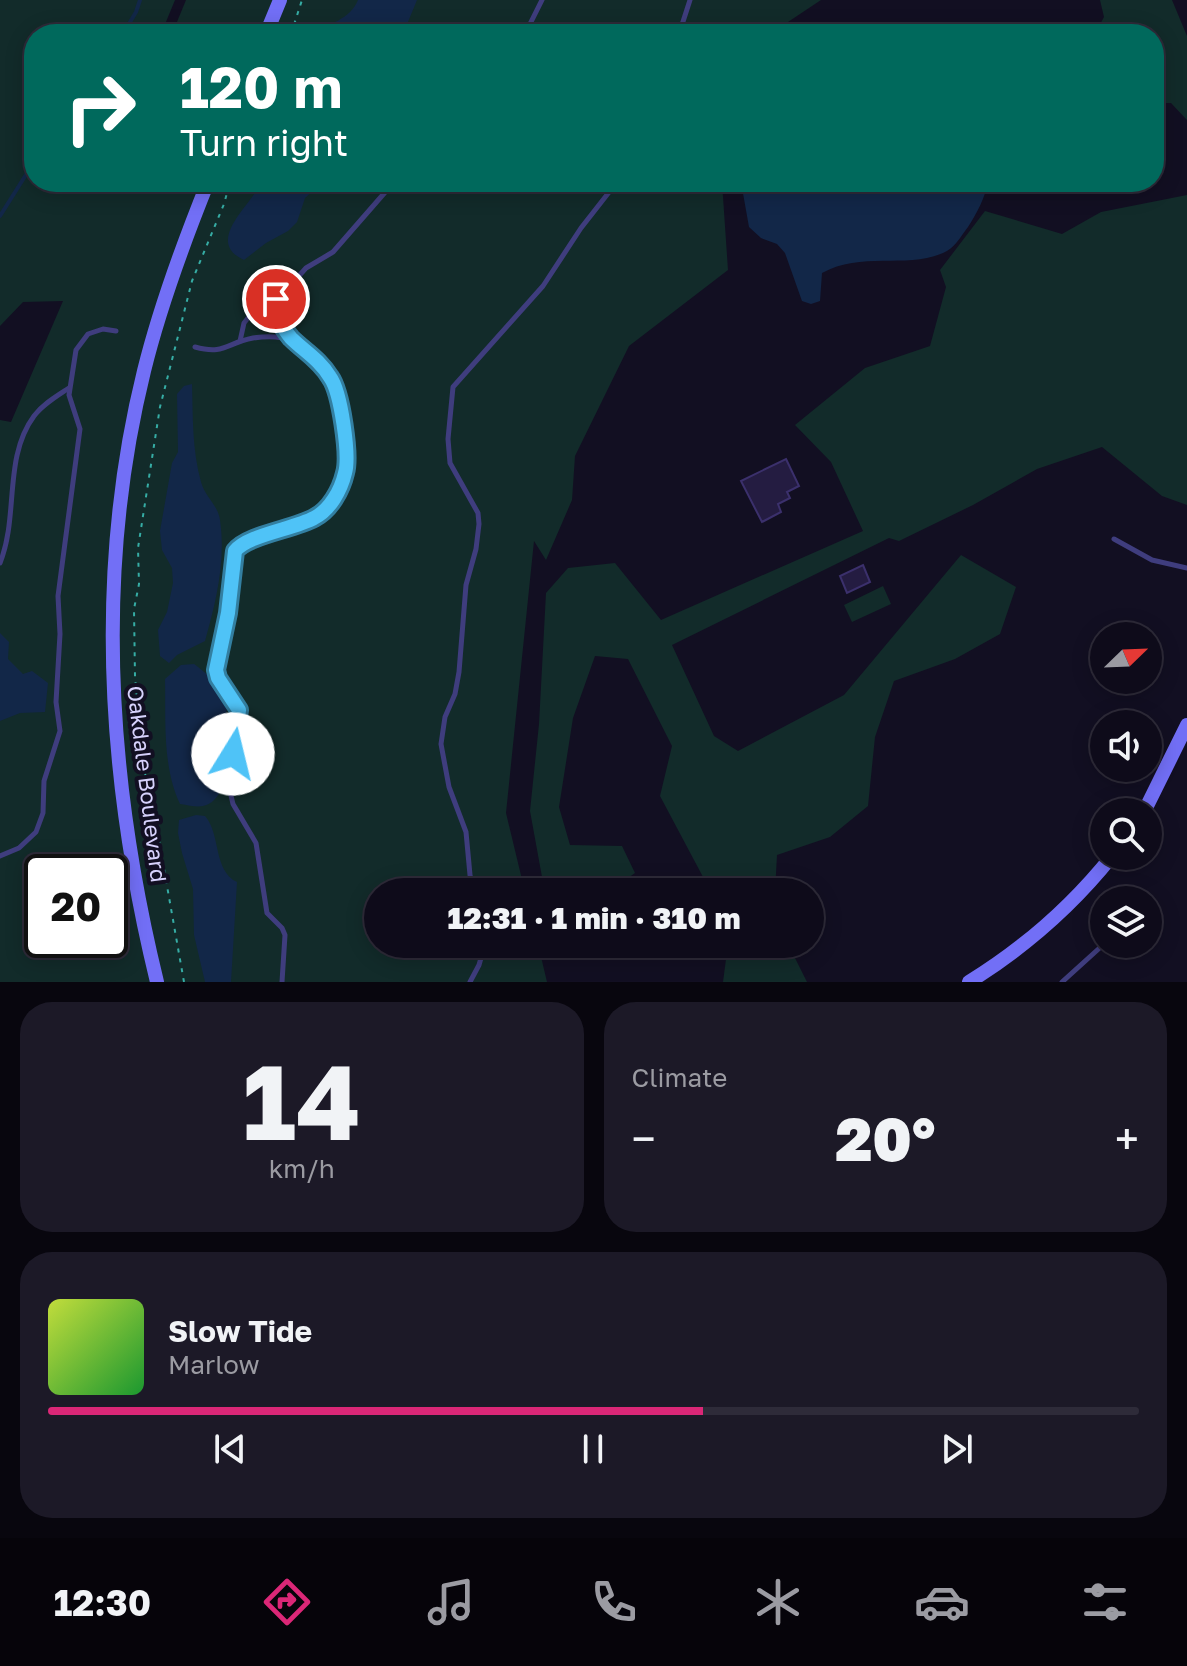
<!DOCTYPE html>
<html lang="en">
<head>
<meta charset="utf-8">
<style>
	:root { --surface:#0e0b1a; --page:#1c1927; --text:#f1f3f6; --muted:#9b9ba2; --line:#2e2b39; --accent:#db2777 }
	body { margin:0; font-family:"Golos Text",sans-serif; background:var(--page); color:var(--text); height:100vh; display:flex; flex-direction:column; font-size:30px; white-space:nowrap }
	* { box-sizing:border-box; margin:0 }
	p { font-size:26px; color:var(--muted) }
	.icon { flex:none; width:44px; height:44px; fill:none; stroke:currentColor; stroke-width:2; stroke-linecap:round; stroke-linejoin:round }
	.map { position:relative; height:982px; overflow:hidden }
	.panel { display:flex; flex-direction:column; gap:20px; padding:20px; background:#08060e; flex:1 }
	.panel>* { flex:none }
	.guide { position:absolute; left:24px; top:24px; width:1140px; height:168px; border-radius:32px; box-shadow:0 4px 20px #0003,0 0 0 2px var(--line); background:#00695c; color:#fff; overflow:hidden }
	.needle { width:52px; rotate:67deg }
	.fabs { position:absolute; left:1090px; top:622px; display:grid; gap:16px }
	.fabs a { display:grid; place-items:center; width:72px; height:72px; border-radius:50%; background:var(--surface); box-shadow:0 4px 20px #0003,0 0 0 2px var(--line); font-size:40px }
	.speed { position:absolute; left:24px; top:854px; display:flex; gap:16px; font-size:40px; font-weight:700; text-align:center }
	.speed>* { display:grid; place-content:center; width:104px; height:104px; border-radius:50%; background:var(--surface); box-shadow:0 4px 20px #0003,0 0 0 2px var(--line); line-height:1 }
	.speed .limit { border:4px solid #111; border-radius:12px; background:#fff; color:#111 }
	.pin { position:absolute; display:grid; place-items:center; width:68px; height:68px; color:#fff; margin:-34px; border:4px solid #fff; border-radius:50%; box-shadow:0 2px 8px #0007 }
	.me { position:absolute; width:88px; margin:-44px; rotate:9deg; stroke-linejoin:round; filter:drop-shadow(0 0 6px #0008) }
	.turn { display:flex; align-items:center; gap:28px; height:168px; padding:0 24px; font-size:36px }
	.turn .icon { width:104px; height:104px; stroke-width:2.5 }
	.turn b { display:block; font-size:56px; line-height:68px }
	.big { font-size:60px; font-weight:800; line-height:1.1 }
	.panel .widget { flex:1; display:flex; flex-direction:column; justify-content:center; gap:12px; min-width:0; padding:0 28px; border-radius:32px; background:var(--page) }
	.panel .dial { align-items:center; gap:0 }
	.dial b { font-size:104px; line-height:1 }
	.song { display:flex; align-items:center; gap:24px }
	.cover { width:96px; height:96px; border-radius:12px; background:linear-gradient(135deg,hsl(70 70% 55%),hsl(130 70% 35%)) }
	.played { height:8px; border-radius:4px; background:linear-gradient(90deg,var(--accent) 60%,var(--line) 60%) }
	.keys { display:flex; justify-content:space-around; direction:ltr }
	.heat { display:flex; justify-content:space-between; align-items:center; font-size:44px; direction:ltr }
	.panel .tiles { flex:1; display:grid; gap:20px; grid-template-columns:1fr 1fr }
	.widget:last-child { grid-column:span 2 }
	.trip { position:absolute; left:364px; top:878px; width:460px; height:80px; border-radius:40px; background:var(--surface); box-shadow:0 4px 20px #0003,0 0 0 2px var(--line); font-weight:800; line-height:80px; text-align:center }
	.tab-bar { display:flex; height:128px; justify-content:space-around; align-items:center; background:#06040a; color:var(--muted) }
	.tab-bar .icon { width:56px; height:56px }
	.tab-bar .current { color:var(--accent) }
	.tab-bar b { font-size:36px; color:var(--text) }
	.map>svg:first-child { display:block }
</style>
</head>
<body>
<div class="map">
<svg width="1187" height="982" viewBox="0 0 1187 982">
	<rect width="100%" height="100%" fill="#120f22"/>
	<g fill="#122b2a" fill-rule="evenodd">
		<path d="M0 0H175L161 34H34V182H722L728 270 629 346 575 456 572 500 546 560 534 541 506 813 525 892H378V944H538L547 982H0V420L11 422 63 301 23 302 0 326ZM42 872H110V940H42Z"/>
		<path d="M186 0H821L770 34H172Z"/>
		<path d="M1100 0H1172L1187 36V120L1171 103H1154V34H1095L1104 17Z"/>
		<path d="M1187 195V505L1162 496 1102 447 1037 469 973 505 899 541 889 538 672 645 714 736 738 751 844 695 961 555 1016 587 1000 634 955 659 894 681 875 737 868 806 830 837 777 855 775 892H711L660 796 672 746 628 659 595 656 573 718 559 807 570 845 622 846 635 873 608 892H555L544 888 530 811 539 724 546 593 568 568 615 563 661 620 863 531 831 462 795 425 865 368 930 346 946 287 940 270 985 211 1062 234 1101 212Z"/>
		<path d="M883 586 891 604 852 622 844 605Z"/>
		<path d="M728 944H788L807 982H723Z"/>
	</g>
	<g fill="#122748">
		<path d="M358 0H417L403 34H312C329 23 350 20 358 0Z"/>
		<path d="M261 182H323L305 198 297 222 288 231 266 243 244 260C202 241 255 202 261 182Z"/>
		<path d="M741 182H988C985 198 977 213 968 227 961 236 954 249 943 253 907 269 862 251 822 273L820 301 811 304 802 301 785 253 777 244 761 238 749 227Z"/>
		<path d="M192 384C193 418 192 449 201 482 205 497 218 505 220 520 226 561 216 602 205 641L177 655 169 663 160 656 158 630 167 612 173 583 172 568 162 550 160 531 172 463 178 452 177 394 184 386Z"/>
		<path d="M0 633 9 642 8 659 23 674 32 671 48 683 45 712 20 713 0 721Z"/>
		<path d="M194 664C209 675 224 688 227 707L218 783 219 794C208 810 198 807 180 804 162 766 166 720 165 679L181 665Z"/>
		<path d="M196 815 205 816C221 834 213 871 237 882L231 982H205L194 935 193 889 182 853 178 833 179 820Z"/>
	</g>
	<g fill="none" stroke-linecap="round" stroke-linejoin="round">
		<g stroke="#122748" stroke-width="4">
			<path d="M123 34 136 12 140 0"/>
			<path d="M0 216 34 162"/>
		</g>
	</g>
	<g fill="#241c41" stroke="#3b306c" stroke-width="2">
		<path d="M786 459 799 486 787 492 790 498 778 504 781 512 762 522 741 481Z"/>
		<path d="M863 565 870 582 847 593 840 576Z"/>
	</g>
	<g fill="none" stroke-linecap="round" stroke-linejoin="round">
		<g stroke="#36ada5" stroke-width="2" stroke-dasharray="4 6" stroke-linecap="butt">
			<path d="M291 34 302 0"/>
			<path d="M184 982 158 835 142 759 135 676 134 609 139 584 138 548 160 407 192 281 224 204 230 182"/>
		</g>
		<g stroke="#3f3d7e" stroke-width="5">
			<path d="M525 34 542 0"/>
			<path d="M679 34 690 0"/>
			<path d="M271 307 292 339"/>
			<path d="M240 341 244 323 248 318 271 307 306 268 333 252 394 182"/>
			<path d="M195 347C225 355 226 343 253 338 286 333 300 341 321 366 326 372 332 378 335 385 341 400 341 418 343 433 347 463 348 490 323 512 302 531 250 532 235 551L228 613 216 670 218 678 239 710 228 783 233 804 256 843 267 913 282 928 285 935 282 982"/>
			<path d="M1114 539 1152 560 1187 568"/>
			<path d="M0 563C19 516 3 458 34 416 43 404 57 396 69 388"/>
			<path d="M0 856 19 848 36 832 43 813 44 781 60 731 56 702 60 634 58 596 80 429 69 395 76 350 88 334 103 329 116 331"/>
			<path d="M474 892 470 875 466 832 449 787 441 744 445 717 455 694 459 672 466 585 476 549 479 524 478 513 450 463 448 439 453 387 543 286 581 228 617 182"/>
			<path d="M470 982 479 965 485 944"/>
			<path d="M1062 982 1104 944"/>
		</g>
		<g stroke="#726ff6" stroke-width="14">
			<path d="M266 34 280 0"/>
			<path d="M1144 812 1187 725"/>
			<path d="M157 982C108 781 94 573 144 371 160 306 183 244 208 182"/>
			<path d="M969 982C1024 948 1072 906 1112 856"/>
		</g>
	</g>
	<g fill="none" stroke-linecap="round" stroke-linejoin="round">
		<defs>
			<path id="route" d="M233 754 239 710 218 678 216 670 228 613 235 551C247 535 294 529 314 518 330 510 341 490 345 473 350 456 341 392 330 377 319 359 304 351 291 338 283 329 277 317 271 307L276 299"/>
		</defs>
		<use href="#route" stroke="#337fa1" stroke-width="20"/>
		<use href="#route" stroke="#4fc3f7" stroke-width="14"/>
	</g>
	<g text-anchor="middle" stroke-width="8" stroke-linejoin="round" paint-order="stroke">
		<g font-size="22" fill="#d7d2fc" stroke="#120f22">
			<text transform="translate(147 784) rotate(83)" y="8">Oakdale Boulevard</text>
		</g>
	</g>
</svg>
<div class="fabs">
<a><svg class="needle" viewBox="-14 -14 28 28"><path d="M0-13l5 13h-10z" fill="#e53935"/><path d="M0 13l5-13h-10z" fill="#9b9ba2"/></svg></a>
<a><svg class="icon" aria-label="sound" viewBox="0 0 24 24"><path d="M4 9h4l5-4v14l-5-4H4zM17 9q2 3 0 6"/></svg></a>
<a><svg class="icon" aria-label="search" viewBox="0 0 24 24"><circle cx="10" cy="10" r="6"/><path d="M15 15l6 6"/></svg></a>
<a><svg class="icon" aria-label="layers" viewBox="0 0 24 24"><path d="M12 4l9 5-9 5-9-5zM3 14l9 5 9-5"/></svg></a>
</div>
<div class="speed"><div class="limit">20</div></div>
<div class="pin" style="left:276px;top:299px;background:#d93025"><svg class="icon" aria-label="arrive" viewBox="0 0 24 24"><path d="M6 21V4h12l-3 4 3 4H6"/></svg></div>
<svg class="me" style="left:233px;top:754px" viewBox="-20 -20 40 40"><circle r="19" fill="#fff"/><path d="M0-13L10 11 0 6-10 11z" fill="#4fc3f7"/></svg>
<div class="trip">12:31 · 1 min · 310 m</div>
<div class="guide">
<div class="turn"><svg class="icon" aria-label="right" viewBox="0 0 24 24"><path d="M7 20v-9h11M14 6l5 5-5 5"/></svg><div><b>120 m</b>Turn right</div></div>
</div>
</div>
<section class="panel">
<div class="tiles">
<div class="widget dial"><b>14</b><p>km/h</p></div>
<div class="widget"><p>Climate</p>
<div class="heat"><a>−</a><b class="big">20°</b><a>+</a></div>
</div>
<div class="widget">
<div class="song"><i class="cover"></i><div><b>Slow Tide</b><p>Marlow</p></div></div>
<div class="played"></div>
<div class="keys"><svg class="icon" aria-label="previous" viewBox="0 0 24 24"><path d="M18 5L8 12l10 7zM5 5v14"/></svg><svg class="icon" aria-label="pause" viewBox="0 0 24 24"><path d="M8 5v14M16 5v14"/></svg><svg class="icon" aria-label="next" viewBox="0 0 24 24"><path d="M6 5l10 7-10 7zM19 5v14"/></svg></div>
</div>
</div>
</section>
<nav class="tab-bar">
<b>12:30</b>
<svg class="icon current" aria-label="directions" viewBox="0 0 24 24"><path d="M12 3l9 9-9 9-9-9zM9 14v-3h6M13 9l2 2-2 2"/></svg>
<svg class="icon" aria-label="music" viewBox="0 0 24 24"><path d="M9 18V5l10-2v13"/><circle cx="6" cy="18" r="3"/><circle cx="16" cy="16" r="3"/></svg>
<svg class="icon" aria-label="phone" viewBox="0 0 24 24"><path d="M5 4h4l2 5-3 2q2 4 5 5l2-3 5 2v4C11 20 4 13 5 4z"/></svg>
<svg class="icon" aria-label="climate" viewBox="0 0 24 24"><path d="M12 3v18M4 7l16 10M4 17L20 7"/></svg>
<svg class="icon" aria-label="car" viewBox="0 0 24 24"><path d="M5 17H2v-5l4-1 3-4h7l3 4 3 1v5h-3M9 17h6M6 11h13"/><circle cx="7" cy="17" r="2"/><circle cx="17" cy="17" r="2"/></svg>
<svg class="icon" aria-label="filters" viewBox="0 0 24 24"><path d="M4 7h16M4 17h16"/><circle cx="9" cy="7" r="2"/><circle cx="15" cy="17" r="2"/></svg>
</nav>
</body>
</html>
